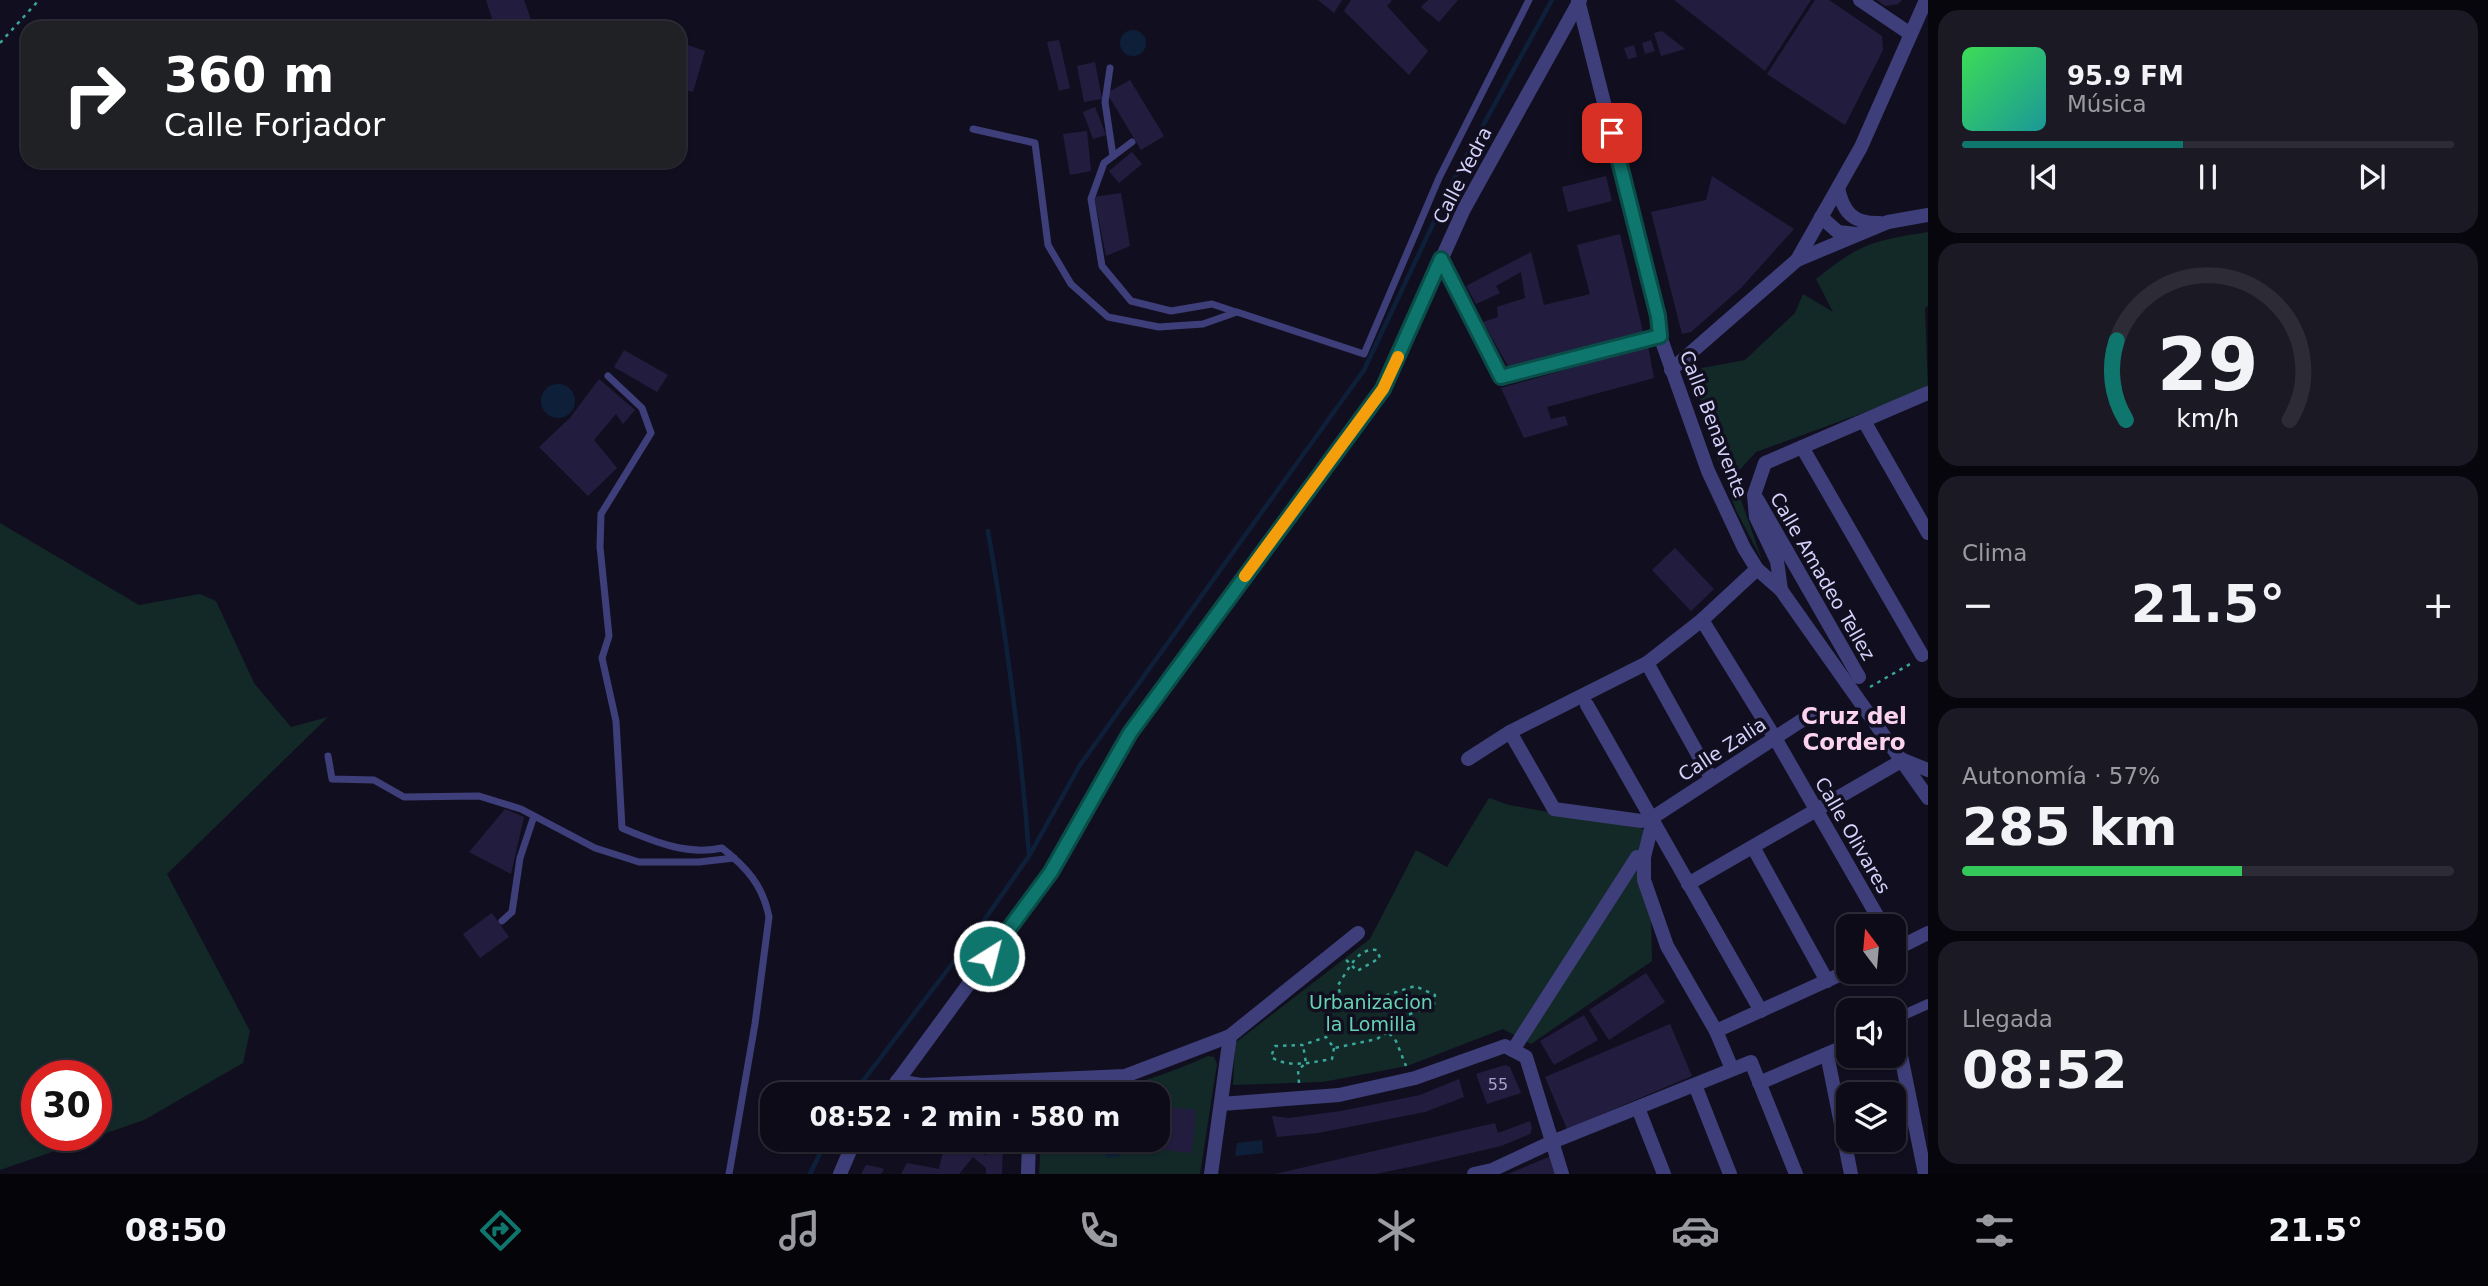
<!DOCTYPE html>
<html lang="es">
<head>
<meta charset="utf-8">
<style>
	:root { --surface:#0d0b17; --page:#1b1924; --text:#f1f3f6; --muted:#9a9ba1; --line:#2d2b36; --accent:#0f766e }
	body { margin:0; font-family:"DejaVu Sans",sans-serif; background:var(--page); color:var(--text); height:100vh; display:flex; flex-direction:column; font-size:26px; white-space:nowrap }
	* { box-sizing:border-box; margin:0 }
	p { font-size:23px; color:var(--muted) }
	.icon { flex:none; width:38px; height:38px; fill:none; stroke:currentColor; stroke-width:2; stroke-linecap:round; stroke-linejoin:round }
	.map { position:relative; flex:1; overflow:hidden }
	.sheet { display:flex; flex-direction:column; gap:10px; padding:10px; background:#07060d; width:560px }
	.sheet>* { flex:none }
	.top-card { position:absolute; left:21px; top:21px; width:665px; height:147px; border-radius:21px; box-shadow:0 2px 5px #0004,0 0 0 2px var(--line); background:#202124; color:#fff; overflow:hidden }
	.needle { width:46px; rotate:344deg }
	.tools { position:absolute; left:1836px; top:914px; display:grid; gap:14px }
	.tools a { display:grid; place-items:center; width:70px; height:70px; border-radius:14px; background:var(--surface); box-shadow:0 2px 5px #0004,0 0 0 2px var(--line); font-size:35px }
	.speed { position:absolute; left:21px; top:1060px; display:flex; gap:14px; font-size:35px; font-weight:700; text-align:center }
	.speed>* { display:grid; place-content:center; width:91px; height:91px; border-radius:50%; background:var(--surface); box-shadow:0 2px 5px #0004,0 0 0 2px var(--line); line-height:1 }
	.speed .limit { border:10px solid #d22; background:#fff; color:#111 }
	.pin { position:absolute; display:grid; place-items:center; width:60px; height:60px; color:#fff; margin:-30px; border-radius:14px; box-shadow:0 4px 10px #0006 }
	.me { position:absolute; width:77px; margin:-38px; rotate:36deg; stroke-linejoin:round; filter:drop-shadow(0 0 5px #0008) }
	.turn { display:flex; align-items:center; gap:24px; height:147px; padding:0 28px; font-size:32px }
	.turn .icon { width:91px; height:91px; stroke-width:2.5 }
	.turn b { display:block; font-size:49px; line-height:60px }
	.big { font-size:52px; font-weight:800; line-height:1.1 }
	.sheet .card { flex:1; display:flex; flex-direction:column; justify-content:center; gap:10px; min-width:0; padding:0 24px; border-radius:21px; background:var(--page) }
	.sheet .dial { align-items:center; gap:0 }
	.dial svg { height:182px; overflow:visible; fill:none; stroke:var(--line); stroke-width:7; stroke-linecap:round; text-anchor:middle }
	.dial text { fill:var(--text); stroke:none }
	.song { display:flex; align-items:center; gap:21px }
	.cover { width:84px; height:84px; border-radius:10px; background:linear-gradient(135deg,hsl(130 70% 55%),hsl(180 70% 35%)) }
	.played { height:7px; border-radius:4px; background:linear-gradient(90deg,var(--accent) 45%,var(--line) 45%) }
	.keys { display:flex; justify-content:space-around; direction:ltr }
	.heat { display:flex; justify-content:space-between; align-items:center; font-size:38px; direction:ltr }
	.charge { height:10px; border-radius:5px; background:linear-gradient(90deg,#34c759 57%,var(--line) 0) }
	.trip { position:absolute; left:760px; top:1082px; width:410px; height:70px; border-radius:21px; background:var(--surface); box-shadow:0 2px 5px #0004,0 0 0 2px var(--line); font-weight:800; line-height:70px; text-align:center }
	.dock { display:flex; height:112px; justify-content:space-around; align-items:center; background:#050409; color:var(--muted) }
	.dock .icon { width:49px; height:49px }
	.dock .current { color:var(--accent) }
	.dock b { font-size:32px; color:var(--text) }
	main { display:flex; flex:1; min-height:0 }
	.map>svg:first-child { display:block }
</style>
</head>
<body>
<main>
<div class="map">
<svg width="1928" height="1174" viewBox="0 0 1928 1174">
	<rect width="100%" height="100%" fill="#110f1f"/>
	<g fill="#122927" fill-rule="evenodd">
		<path d="M1928 232V306L1925 308 1928 389 1756 452 1733 477 1762 560 1736 510 1713 447 1718 440 1694 385 1702 368 1745 360 1795 313 1803 294 1833 312 1816 279C1861 243 1872 241 1928 232Z"/>
		<path d="M0 523 139 605 200 594 216 601 254 683 291 727 328 717 167 874 250 1031 243 1063 144 1120 0 1170ZM37 1076H96V1136H37Z"/>
		<path d="M1489 798 1509 805 1644 829 1637 857V879L1651 916 1652 961 1531 1044 1503 1029 1407 1066 1323 1082 1233 1085 1235 1043 1370 939 1416 850 1447 867Z"/>
		<path d="M1208 1056 1214 1057 1217 1064 1200 1174H1039L1041 1139H1157V1094H1043L1046 1090C1108 1095 1152 1081 1208 1056Z"/>
	</g>
	<g fill="#0e2039">
		<circle cx="1133" cy="43" r="13"/>
		<circle cx="558" cy="401" r="17"/>
		<path d="M1103 1139H1125L1120 1144 1123 1153 1118 1157 1108 1158 1102 1151Z"/>
		<path d="M1262 1140 1263 1153 1235 1156 1237 1143Z"/>
	</g>
	<g fill="none" stroke-linecap="round" stroke-linejoin="round">
		<g stroke="#0e2039" stroke-width="4.5">
			<path d="M988 531C1007 639 1021 746 1029 855"/>
			<path d="M853 1094 971 939 1029 856 1080 765 1364 370 1459 169 1552 0"/>
			<path d="M810 1174 827 1139"/>
		</g>
	</g>
	<g fill="#221d3e">
		<path d="M486 0H524L534 28H495Z"/>
		<path d="M1318 0H1342L1334 13Z"/>
		<path d="M1351 0H1392L1387 6 1428 51 1409 75 1344 11Z"/>
		<path d="M1428 0H1458L1439 22 1421 7Z"/>
		<path d="M1674 0H1811L1765 71Z"/>
		<path d="M1815 0H1829L1882 36 1883 50 1845 125 1767 74Z"/>
		<path d="M1877 0H1902L1898 4 1885 6Z"/>
		<path d="M1662 31 1685 49 1661 56 1654 33Z"/>
		<path d="M1059 40 1070 88 1059 91 1047 42Z"/>
		<path d="M1651 40 1655 51 1645 54 1642 43Z"/>
		<path d="M679 42 705 51 693 92 679 88Z"/>
		<path d="M1634 45 1637 57 1628 59 1624 48Z"/>
		<path d="M1095 62 1102 99 1084 102 1077 66Z"/>
		<path d="M1130 80 1164 136 1141 150 1107 93Z"/>
		<path d="M1095 107 1106 135 1093 139 1083 112Z"/>
		<path d="M1087 131 1091 171 1070 175 1063 134Z"/>
		<path d="M1132 152 1142 164 1119 183 1109 171Z"/>
		<path d="M1606 176 1612 201 1568 212 1562 187Z"/>
		<path d="M1712 176 1794 229 1741 288 1691 332 1682 334 1651 212 1706 200Z"/>
		<path d="M1121 193 1130 246 1106 256 1094 197Z"/>
		<path d="M1620 234 1643 332 1509 368 1483 322 1498 317 1497 307 1525 298 1521 272 1496 286 1500 293 1476 304 1466 286 1531 252 1544 305 1590 294 1577 245Z"/>
		<path d="M1648 346 1654 378 1547 407 1551 419 1565 416 1568 425 1524 438 1501 388Z"/>
		<path d="M624 350 668 375 657 392 614 367Z"/>
		<path d="M599 379 635 410 623 424 616 414 594 440 617 468 588 496 539 447 570 418Z"/>
		<path d="M1675 548 1714 589 1691 611 1652 570Z"/>
		<path d="M505 809 524 817 511 874 469 852Z"/>
		<path d="M492 913 509 937 480 958 463 934Z"/>
		<path d="M1646 973 1665 1002 1609 1040 1589 1010Z"/>
		<path d="M1584 1015 1598 1040 1554 1065 1540 1041Z"/>
		<path d="M1670 1024 1692 1076 1567 1129 1545 1077Z"/>
		<path d="M1505 1065 1510 1067 1521 1093 1487 1104 1476 1074Z"/>
		<path d="M1459 1079 1464 1097 1425 1112 1318 1133 1277 1137 1272 1116 1289 1118 1341 1111 1420 1095Z"/>
		<path d="M1157 1106 1196 1110 1192 1153 1137 1147 1138 1139H1157Z"/>
		<path d="M1530 1121 1532 1128 1530 1134 1501 1146 1424 1164 1375 1174H1275L1495 1123 1498 1133Z"/>
		<path d="M930 1139H977L983 1144 982 1154 986 1155 987 1139H1003L1002 1174H986V1168L973 1157 959 1174H901L907 1163 939 1169 943 1151Z"/>
		<path d="M1551 1156 1556 1174H1508Z"/>
		<path d="M866 1165 877 1167 884 1169 881 1174H861Z"/>
	</g>
	<g fill="none" stroke-linecap="round" stroke-linejoin="round">
		<g stroke="#39a79b" stroke-width="2.5" stroke-dasharray="3.5 5" stroke-linecap="butt">
			<path d="M0 43 39 0"/>
			<path d="M1870 687 1910 664"/>
			<path d="M1346 960C1350 963 1353 967 1357 971L1380 958 1377 950C1357 947 1348 971 1338 985L1342 1002 1353 1006 1415 986 1435 995 1434 1004 1396 1020 1388 1032 1396 1041 1406 1066"/>
			<path d="M1334 1048 1332 1059C1311 1062 1290 1069 1271 1057L1275 1046 1303 1045 1326 1037 1334 1048 1377 1039 1388 1032"/>
			<path d="M1299 1083 1298 1070 1306 1063 1303 1045"/>
		</g>
		<g stroke="#3e3f7a" stroke-width="7">
			<path d="M1110 68 1105 102 1113 156"/>
			<path d="M973 129 1035 143 1048 245 1071 284 1108 317 1159 327 1203 324 1237 312 1364 354 1439 178 1529 0"/>
			<path d="M1132 142 1104 163 1091 199 1102 266 1131 301 1171 311 1212 304 1236 312"/>
			<path d="M608 376 642 408 651 433 601 514 600 547 609 636 602 658 616 721 622 828C653 841 687 856 722 848 746 867 763 885 769 917L755 1024 729 1174"/>
			<path d="M328 756 332 779 374 780 404 797 479 796 521 809 595 848 639 862H699L734 858"/>
			<path d="M502 921 512 912 520 858 534 816"/>
		</g>
		<path stroke="#3e3f7a" stroke-width="10" d="M1894 1023 1899 1017 1928 1004"/>
		<g stroke="#3e3f7a" stroke-width="14">
			<path d="M1578 0 1658 316 1660 336 1708 471 1744 548 1757 569 1781 590 1928 798"/>
			<path d="M1860 0 1909 33"/>
			<path d="M1838 188C1843 212 1853 224 1880 223"/>
			<path d="M1821 217 1838 232 1856 234"/>
			<path d="M1441 259 1501 377 1660 336"/>
			<path d="M1797 260 1888 222 1928 215"/>
			<path d="M1671 370 1797 260 1861 147 1926 0"/>
			<path d="M1864 421 1928 533"/>
			<path d="M1802 447 1922 655"/>
			<path d="M1757 499 1859 677"/>
			<path d="M1781 590 1777 561 1756 517 1754 495 1765 463 1928 393"/>
			<path d="M1702 620 1775 738 1883 926"/>
			<path d="M1647 663 1711 778"/>
			<path d="M1587 705 1761 1011"/>
			<path d="M1510 732 1554 809 1641 821 1652 818 1813 713"/>
			<path d="M1468 759 1510 732 1647 663 1702 620 1757 569"/>
			<path d="M1903 760 1928 770"/>
			<path d="M1653 821 1644 857V880L1667 946 1716 1031 1732 1069"/>
			<path d="M1753 847 1827 981"/>
			<path d="M1688 884 1903 760"/>
			<path d="M1894 950 1928 933"/>
			<path d="M1716 1031 1848 971"/>
			<path d="M1894 1041 1899 1046 1925 1174"/>
			<path d="M1513 1050 1637 857"/>
			<path d="M1827 1054 1851 1174"/>
			<path d="M897 1081 921 1085 1125 1076 1230 1036 1358 933"/>
			<path d="M1759 1083 1848 1045"/>
			<path d="M1695 1085 1730 1174"/>
			<path d="M888 1094 1051 872 1130 732 1383 389 1464 209 1580 0"/>
			<path d="M1221 1104 1339 1095 1415 1078 1505 1046 1526 1057 1562 1174"/>
			<path d="M1638 1108 1664 1174"/>
			<path d="M840 1174 855 1139"/>
			<path d="M1028 1174 1029 1139"/>
			<path d="M1211 1174 1230 1036"/>
			<path d="M1474 1174 1492 1170 1552 1142 1751 1062 1796 1174"/>
		</g>
	</g>
	<g fill="none" stroke-linecap="round" stroke-linejoin="round">
		<defs>
			<path id="route" d="M989 956 1051 872 1130 733 1383 389 1441 259 1501 377 1660 336 1658 316 1612 133"/>
		</defs>
		<use href="#route" stroke="#0a4d48" stroke-width="18"/>
		<use href="#route" stroke="#0f766e" stroke-width="12"/>
		<path stroke="#f59e0b" stroke-width="12" d="M1245 576 1383 389 1398 357"/>
	</g>
	<g text-anchor="middle" stroke-width="7" stroke-linejoin="round" paint-order="stroke">
		<g font-size="16" fill="#a8a4cc">
			<text x="1498" y="1090">55</text>
		</g>
		<g font-size="19" fill="#d4d1fb" stroke="#110f1f">
			<text transform="translate(1462 175) rotate(-63)" y="7">Calle Yedra</text>
			<text transform="translate(1714 424) rotate(69)" y="7">Calle Benavente</text>
			<text transform="translate(1823 576) rotate(60)" y="7">Calle Amadeo Tellez</text>
			<text transform="translate(1722 749) rotate(-33)" y="7">Calle Zalia</text>
			<text transform="translate(1853 835) rotate(60)" y="7">Calle Olivares</text>
		</g>
		<g font-size="19" fill="#65d3b2" stroke="#110f1f">
			<text x="1371" y="1009">Urbanizacion<tspan x="1371" dy="22">la Lomilla</tspan></text>
		</g>
		<g font-size="23" font-weight="bold" fill="#fbd3ee" stroke="#110f1f">
			<text x="1854" y="724">Cruz del<tspan x="1854" dy="26">Cordero</tspan></text>
		</g>
	</g>
</svg>
<div class="tools">
<a><svg class="needle" viewBox="-14 -14 28 28"><path d="M0-13l5 13h-10z" fill="#e53935"/><path d="M0 13l5-13h-10z" fill="#9a9ba1"/></svg></a>
<a><svg class="icon" aria-label="sound" viewBox="0 0 24 24"><path d="M4 9h4l5-4v14l-5-4H4zM17 9q2 3 0 6"/></svg></a>
<a><svg class="icon" aria-label="layers" viewBox="0 0 24 24"><path d="M12 4l9 5-9 5-9-5zM3 14l9 5 9-5"/></svg></a>
</div>
<div class="speed"><div class="limit">30</div></div>
<div class="pin" style="left:1612px;top:133px;background:#d93025"><svg class="icon" aria-label="arrive" viewBox="0 0 24 24"><path d="M6 21V4h12l-3 4 3 4H6"/></svg></div>
<svg class="me" style="left:989px;top:956px" viewBox="-20 -20 40 40"><circle r="17" fill="#0f766e" stroke="#fff" stroke-width="3"/><path d="M0-11L8 9 0 5-8 9z" fill="#fff"/></svg>
<div class="trip">08:52 · 2 min · 580 m</div>
<div class="top-card">
<div class="turn"><svg class="icon" aria-label="right" viewBox="0 0 24 24"><path d="M7 20v-9h11M14 6l5 5-5 5"/></svg><div><b>360 m</b>Calle Forjador</div></div>
</div>
</div>
<section class="sheet">
<div class="card">
<div class="song"><i class="cover"></i><div><b>95.9 FM</b><p>Música</p></div></div>
<div class="played"></div>
<div class="keys"><svg class="icon" aria-label="previous" viewBox="0 0 24 24"><path d="M18 5L8 12l10 7zM5 5v14"/></svg><svg class="icon" aria-label="pause" viewBox="0 0 24 24"><path d="M8 5v14M16 5v14"/></svg><svg class="icon" aria-label="next" viewBox="0 0 24 24"><path d="M6 5l10 7-10 7zM19 5v14"/></svg></div>
</div>
<div class="card dial"><svg viewBox="0 0 100 80">
<path d="M14 69A42 42 0 1 1 86 69"/>
<path d="M14 69A42 42 0 0 1 10 34" stroke="#0f766e"/>
<text x="50" y="56" font-size="32" font-weight="700">29</text>
<text x="50" y="72" font-size="11">km/h</text>
</svg></div>
<div class="card"><p>Clima</p>
<div class="heat"><a>−</a><b class="big">21.5°</b><a>+</a></div>
</div>
<div class="card"><p>Autonomía · 57%</p><b class="big">285 km</b><div class="charge"></div></div>
<div class="card"><p>Llegada</p><b class="big">08:52</b></div>
</section>
</main>
<nav class="dock">
<b>08:50</b>
<svg class="icon current" aria-label="directions" viewBox="0 0 24 24"><path d="M12 3l9 9-9 9-9-9zM9 14v-3h6M13 9l2 2-2 2"/></svg>
<svg class="icon" aria-label="music" viewBox="0 0 24 24"><path d="M9 18V5l10-2v13"/><circle cx="6" cy="18" r="3"/><circle cx="16" cy="16" r="3"/></svg>
<svg class="icon" aria-label="phone" viewBox="0 0 24 24"><path d="M5 4h4l2 5-3 2q2 4 5 5l2-3 5 2v4C11 20 4 13 5 4z"/></svg>
<svg class="icon" aria-label="climate" viewBox="0 0 24 24"><path d="M12 3v18M4 7l16 10M4 17L20 7"/></svg>
<svg class="icon" aria-label="car" viewBox="0 0 24 24"><path d="M5 17H2v-5l4-1 3-4h7l3 4 3 1v5h-3M9 17h6M6 11h13"/><circle cx="7" cy="17" r="2"/><circle cx="17" cy="17" r="2"/></svg>
<svg class="icon" aria-label="filters" viewBox="0 0 24 24"><path d="M4 7h16M4 17h16"/><circle cx="9" cy="7" r="2"/><circle cx="15" cy="17" r="2"/></svg>
<b>21.5°</b>
</nav>
</body>
</html>
